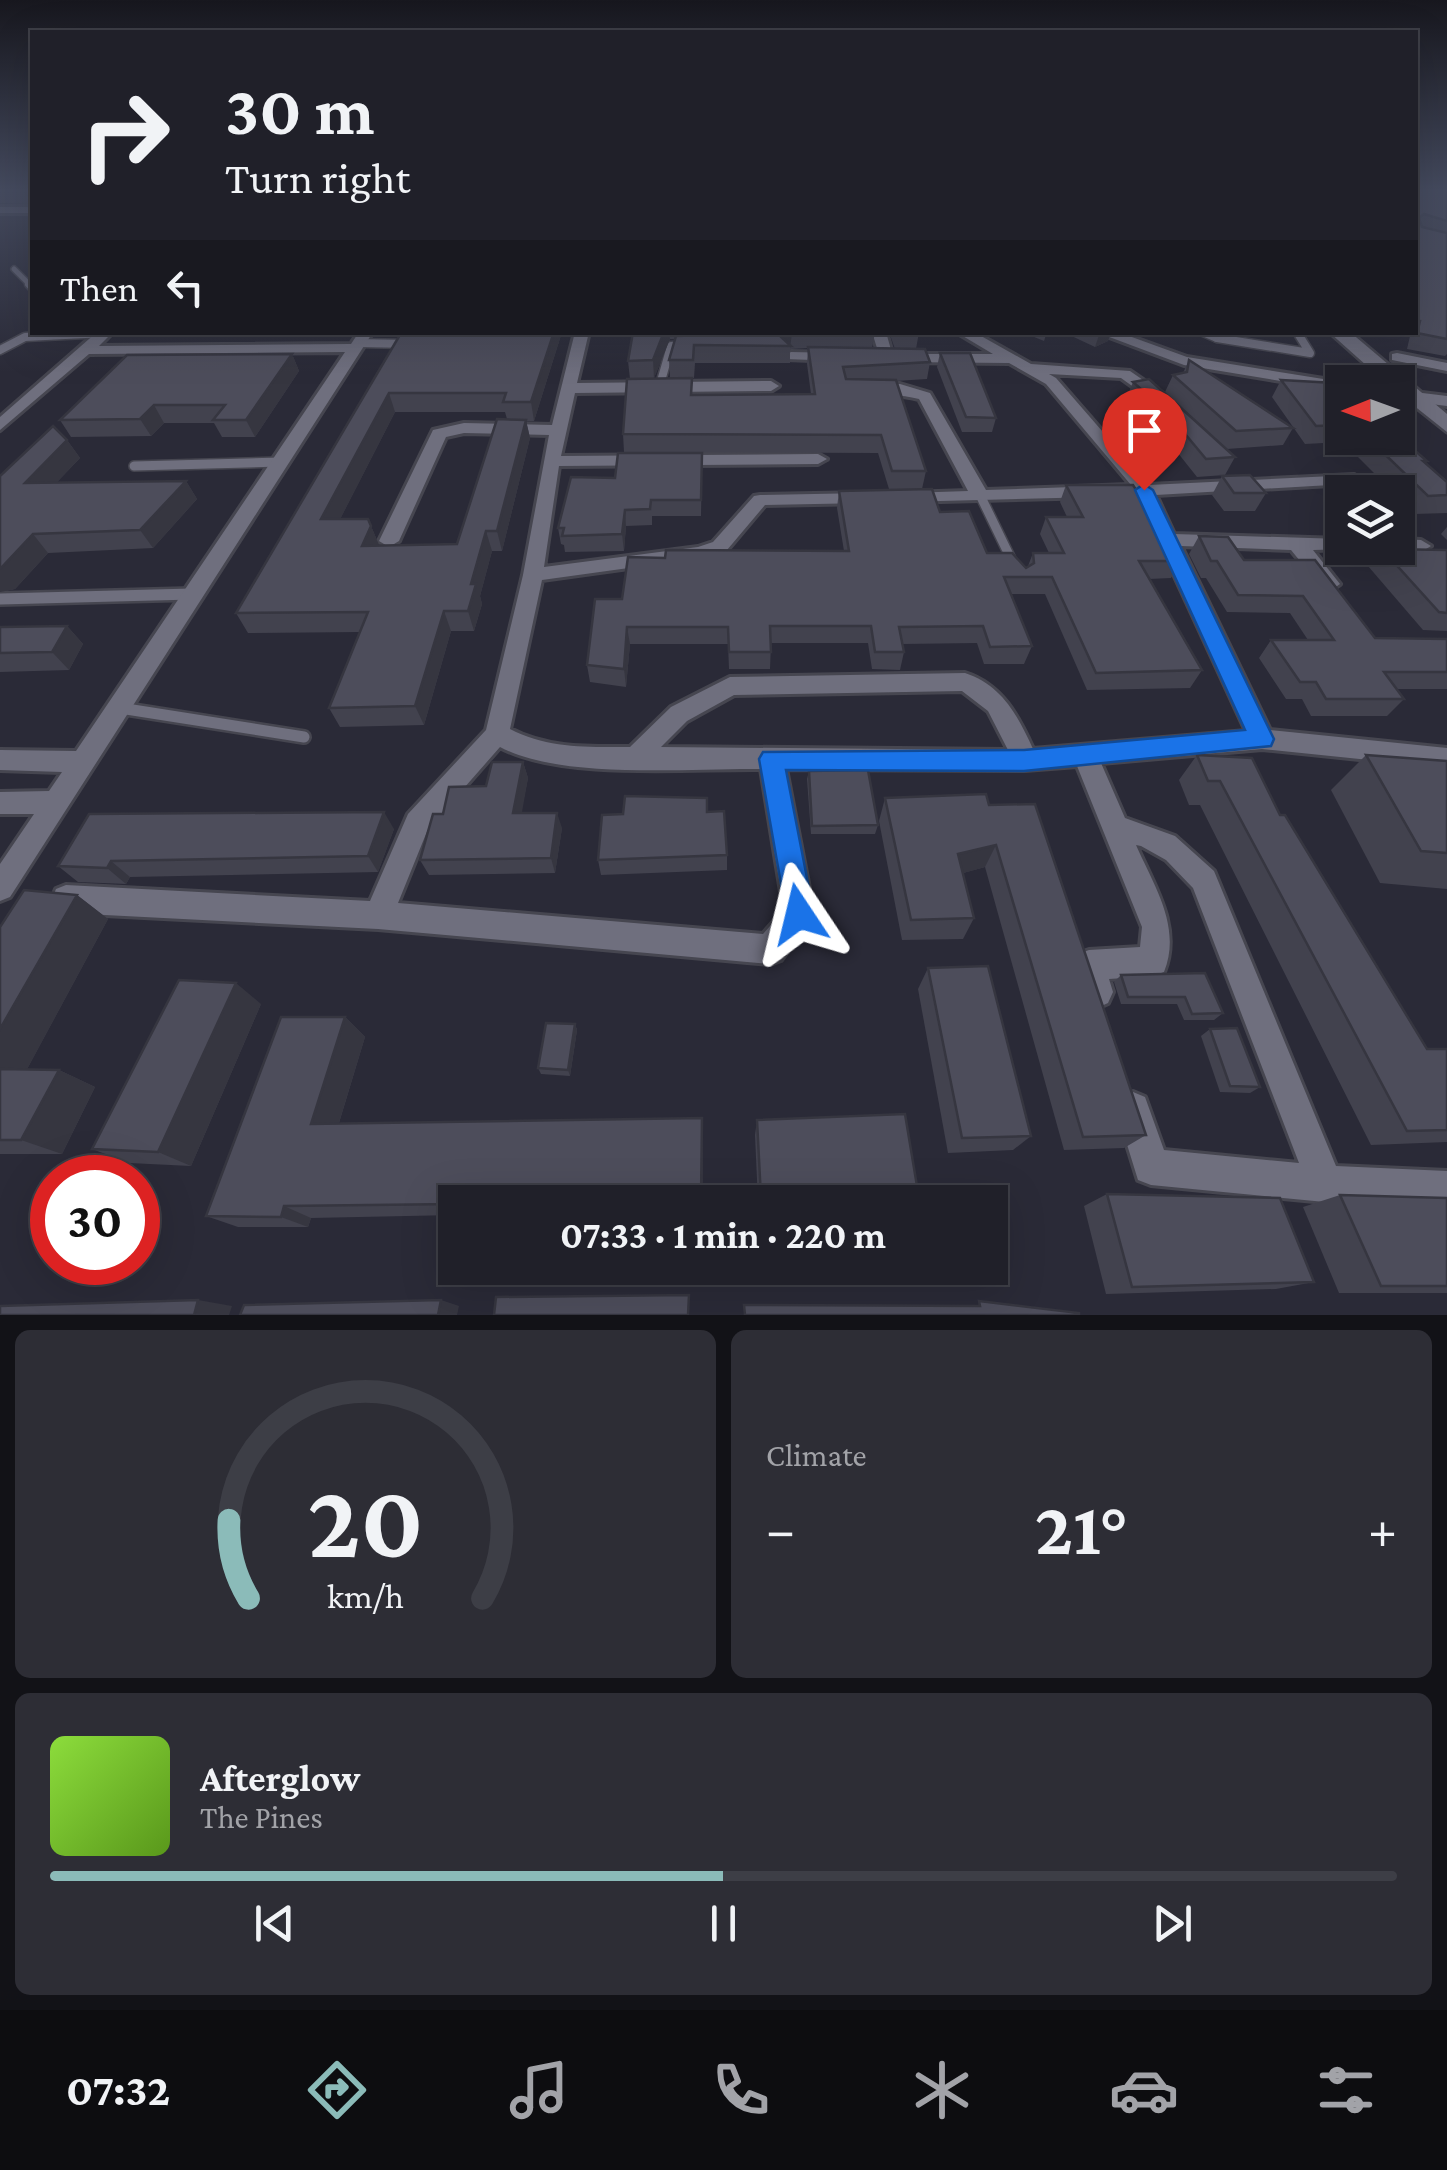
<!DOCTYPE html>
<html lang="en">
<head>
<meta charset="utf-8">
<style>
	:root { --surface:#202029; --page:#2d2d35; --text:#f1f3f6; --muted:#a2a3a8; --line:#3d3e46; --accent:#8bbbb9 }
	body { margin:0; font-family:"Crimson Pro",serif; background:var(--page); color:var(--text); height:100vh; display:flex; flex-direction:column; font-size:38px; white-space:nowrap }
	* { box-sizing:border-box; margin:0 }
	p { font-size:32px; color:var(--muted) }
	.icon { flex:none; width:55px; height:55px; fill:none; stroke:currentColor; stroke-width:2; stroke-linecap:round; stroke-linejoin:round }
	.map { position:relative; height:1315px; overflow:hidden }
	.sheet { display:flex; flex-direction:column; gap:15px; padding:15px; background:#121217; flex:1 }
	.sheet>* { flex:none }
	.top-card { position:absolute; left:30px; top:30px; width:1388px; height:305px; border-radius:0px; box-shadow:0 10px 40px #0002,0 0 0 2px var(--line); background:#202029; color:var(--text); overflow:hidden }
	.needle { width:65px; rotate:269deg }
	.tools { position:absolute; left:1325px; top:365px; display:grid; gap:20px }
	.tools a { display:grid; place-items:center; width:90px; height:90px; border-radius:0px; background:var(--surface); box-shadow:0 10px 40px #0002,0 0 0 2px var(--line); font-size:50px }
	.speed { position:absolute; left:30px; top:1155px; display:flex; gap:20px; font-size:50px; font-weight:700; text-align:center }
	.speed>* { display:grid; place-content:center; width:130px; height:130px; border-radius:50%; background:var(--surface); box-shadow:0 10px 40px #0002,0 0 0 2px var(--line); line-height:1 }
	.speed .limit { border:15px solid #d22; background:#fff; color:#111 }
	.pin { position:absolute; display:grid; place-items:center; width:85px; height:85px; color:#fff; margin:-102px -42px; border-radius:50% 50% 50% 0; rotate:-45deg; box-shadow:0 0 10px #0007 }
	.pin .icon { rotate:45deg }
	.me { position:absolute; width:110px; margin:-55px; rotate:350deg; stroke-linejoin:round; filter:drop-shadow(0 0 8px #0008) }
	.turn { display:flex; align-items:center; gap:35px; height:210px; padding:0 30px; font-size:45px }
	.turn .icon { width:130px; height:130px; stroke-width:2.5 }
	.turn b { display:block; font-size:70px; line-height:85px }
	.then { display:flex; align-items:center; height:95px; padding:0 30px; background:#0003; gap:20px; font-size:38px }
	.big { font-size:75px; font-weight:700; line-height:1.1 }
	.sheet .tile { flex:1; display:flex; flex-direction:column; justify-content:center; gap:15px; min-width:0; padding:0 35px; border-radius:15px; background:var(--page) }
	.sheet .dial { align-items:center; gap:0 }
	.dial svg { height:260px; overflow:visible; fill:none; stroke:var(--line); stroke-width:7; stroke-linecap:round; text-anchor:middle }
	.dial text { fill:var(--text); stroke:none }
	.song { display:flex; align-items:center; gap:30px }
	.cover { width:120px; height:120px; border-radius:15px; background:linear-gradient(135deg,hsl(90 70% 55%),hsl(90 70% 35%)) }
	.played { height:10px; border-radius:5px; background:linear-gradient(90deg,var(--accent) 50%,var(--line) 50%) }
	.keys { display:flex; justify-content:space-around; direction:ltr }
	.heat { display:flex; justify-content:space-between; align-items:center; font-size:55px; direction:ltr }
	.sheet .tiles { flex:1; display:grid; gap:15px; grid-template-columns:1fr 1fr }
	.tile:last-child { grid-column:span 2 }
	.trip { position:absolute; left:438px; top:1185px; width:570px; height:100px; border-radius:0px; background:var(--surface); box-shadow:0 10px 40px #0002,0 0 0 2px var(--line); font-weight:700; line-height:100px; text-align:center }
	.dock { display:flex; height:160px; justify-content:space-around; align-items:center; background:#0d0d10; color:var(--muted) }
	.dock .icon { width:70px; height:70px }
	.dock .on { color:var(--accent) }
	.dock b { font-size:45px; color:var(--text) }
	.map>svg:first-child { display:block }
</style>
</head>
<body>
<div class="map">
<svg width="1447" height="1315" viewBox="0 0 1447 1315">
	<rect width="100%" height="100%" fill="#2a2a37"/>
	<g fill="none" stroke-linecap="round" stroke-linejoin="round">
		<defs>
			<path id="lane-far3" d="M14 269 32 287"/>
			<g id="lane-far2">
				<path d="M29 284 32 287"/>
				<path d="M1203 332 1217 338 1233 332"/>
				<path d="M1217 338 1310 353 1297 332"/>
				<path d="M359 343 410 344"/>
				<path d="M0 350 25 337 106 333"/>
				<path d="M659 388 671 346 688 345"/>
			</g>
			<g id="lane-far1">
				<path d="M134 466 280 462"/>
				<path d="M981 497 1013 563"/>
			</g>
			<g id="lane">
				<path d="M0 599 192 594"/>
				<path d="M120 708 304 737"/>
			</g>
			<g id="street">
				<rect x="0" y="207" width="32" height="6"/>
				<path d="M97 332H113L99 346 351 344 359 332H373L10 897 0 901V864L34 814H0V792L49 791 62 772 0 770V750L76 751 345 352 89 354 0 430V417Z"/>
				<path d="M575 332H589L577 383 771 381 779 386 771 391 575 393 561 456 818 454 827 459 818 464 559 466 544 567 698 547 713 542 754 496 760 495 866 493 875 498 866 503 765 505 727 550 708 557 542 580 510 729C548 749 588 747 630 747L671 707 730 677 965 673C1002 685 1018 716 1033 749L1246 731 1138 496 902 502V494L908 493 968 491 919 399C900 394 883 395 865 392V386L900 384 930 393 986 490 1131 485 1046 384 1009 363 900 362 893 358 881 361 872 332H886L893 357 900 354H993L956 332H974L1031 364 1130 371 1169 398V404H1157L1121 378 1049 374 1056 378 1149 485 1354 475V483L1348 484 1156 495 1174 534 1342 539V548L1349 549 1313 550 1340 584 1330 591 1323 589 1291 550 1181 546 1270 730 1447 748V768L1262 749 1101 763 1125 818 1175 836 1214 871 1336 1166 1447 1171V1207L1325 1202 1151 1185 1138 1180 1116 1109 1121 1097 1133 1092 1145 1097 1164 1150 1299 1163 1193 888 1166 860 1141 846 1136 845C1154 886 1182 927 1164 972L1153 976 1109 979 1113 992 1108 1003 1097 1008 1086 1003 1074 965 1078 954 1089 950 1140 947 1142 927 1077 766 1025 770 786 769 814 914 781 960 770 964 378 929 66 913 56 909 52 899 56 889 66 885 370 901 408 814 486 730 523 575 549 435 464 433 446 437 399 541 389 547 379 541 433 430 464 423 552 425ZM962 691 988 711 1008 750 661 747 687 721 734 695ZM500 747C562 780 688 768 761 769L784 910 763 934 398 903 428 829Z"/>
				<path d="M1096 332H1118L1187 357 1342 382V391L1184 365Z"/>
				<path d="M791 352 838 353 845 357 838 361 786 359 784 356Z"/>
				<path d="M1397 353 1447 363V371L1392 360V354Z"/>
				<path d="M1398 390 1447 396V406L1398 400Z"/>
				<path d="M1398 539 1421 540 1431 546 1421 552 1391 549 1398 548Z"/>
			</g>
			<path id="secondary" d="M1329 332H1350L1447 414V432L1398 393V382H1385Z"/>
		</defs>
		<use href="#lane-far3" stroke="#464650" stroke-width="8"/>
		<use href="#lane-far2" stroke="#464650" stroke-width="11"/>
		<use href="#lane-far1" stroke="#464650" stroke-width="12"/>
		<use href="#lane" stroke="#464650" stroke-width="16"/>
		<use href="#street" stroke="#464650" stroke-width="6"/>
		<use href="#secondary" stroke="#464650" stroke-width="5"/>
		<use href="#lane-far3" stroke="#6f6f7e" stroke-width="5"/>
		<use href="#lane-far2" stroke="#6f6f7e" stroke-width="8"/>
		<use href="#lane-far1" stroke="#6f6f7e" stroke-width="9"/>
		<use href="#lane" stroke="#6f6f7e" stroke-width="11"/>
		<use href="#street" fill="#6f6f7e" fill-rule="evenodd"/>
		<use href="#secondary" fill="#6f6f7e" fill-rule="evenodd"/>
	</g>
	<g fill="#42424e" fill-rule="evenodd">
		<path d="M0 188H32V204L0 203Z"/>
		<path d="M1415 188H1447V354L1445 356 1407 349 1410 336 1394 332H1415Z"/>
		<path d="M454 332H562L534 421H526L530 438 502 551H492L480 596 482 604 474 631H451L424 725 340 727 329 708 360 632 248 633 236 613 401 333ZM395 412H505L507 419 457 544 379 545 368 519H340Z"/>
		<path d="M633 332H875L872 348 895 349 889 332H919L916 349 930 362 927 379 896 381 926 471 922 489H889L878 453 624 452 623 434 692 378V395L811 394 807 364 808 348 790 349V363H695L694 378H670L669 360 675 339H670L654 378 630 379 628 361Z"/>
		<path d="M1022 332H1047L1044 341Z"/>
		<path d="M1063 332H1111L1108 341 1095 347Z"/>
		<path d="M940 353 996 418 992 432H962L937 367Z"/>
		<path d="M292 354 299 371 255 437H222L214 423H164L151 436 71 437 60 420Z"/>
		<path d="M1189 360 1293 428 1283 445 1227 449 1165 392 1173 375 1183 373Z"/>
		<path d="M1281 380 1342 389V438H1398L1427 461 1425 463 1447 482V513L1414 514 1398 497V492H1393L1343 442 1305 444 1272 397Z"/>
		<path d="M1133 382 1235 457 1225 475 1197 477 1158 428 1126 399Z"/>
		<path d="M67 440 80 458 57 482 186 481 197 499 153 548 48 553 15 589 0 592Z"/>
		<path d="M702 453 701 516H652V525L626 526 624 551 565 552 564 545 561 544 558 528 615 478Z"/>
		<path d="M1222 476 1266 493 1255 511H1224L1212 495Z"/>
		<path d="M1066 485 1181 561 1171 578 1149 579 1202 670 1190 688 1087 690 1045 594H1011L1032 646 1024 664H984L977 643 902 644 904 652 900 670 872 669 868 643H771L770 669H729L728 644H630L626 687 590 682 587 665 622 599 665 558 844 551 837 508 839 491 940 512 987 553 1026 568 1028 566 1033 553H1049L1040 534 1046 517H1067L1060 502Z"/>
		<path d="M1447 527V540L1441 534Z"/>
		<path d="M1199 536 1244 560 1375 638 1447 639V689H1397L1404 699 1387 716H1311L1302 699H1286L1259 658 1271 640H1308L1290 613 1227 612 1206 578H1201L1189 554Z"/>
		<path d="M1382 549 1447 550V631L1423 630 1368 566Z"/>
		<path d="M67 626 83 644 69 670 0 672V627Z"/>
		<path d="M1197 755 1280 815 1427 1049H1447V1142L1371 1145 1200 805H1189L1179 780Z"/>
		<path d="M1366 755 1447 761V889L1380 883 1331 790Z"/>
		<path d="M523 762 528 778 521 813 562 828 555 873 429 875 420 860 443 814Z"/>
		<path d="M809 771 878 825 875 834H811L807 779Z"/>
		<path d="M707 798V812L727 855V870L601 875 598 860 623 814Z"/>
		<path d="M885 798 989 805 1146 1135 1124 1148 1064 1150 985 867 963 873 974 918 963 939 902 940 879 821Z"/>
		<path d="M394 829 378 872 130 877 126 884 78 882 58 866Z"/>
		<path d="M77 895 108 919 27 1069 59 1070 95 1087 62 1154H0V927Z"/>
		<path d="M928 968 1031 1136 1013 1150 948 1153 918 989Z"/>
		<path d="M1205 973 1223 1013 1214 1020H1184L1177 1004H1121L1114 982 1121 975Z"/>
		<path d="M261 1004 191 1166 129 1163 92 1149Z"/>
		<path d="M345 1017 365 1037 339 1123 702 1118 703 1202H455V1215L311 1218 308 1227H238L206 1216Z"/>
		<path d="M575 1024 577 1030 570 1076 541 1074 538 1068Z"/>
		<path d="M1210 1029 1260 1087 1250 1093 1220 1092 1201 1036Z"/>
		<path d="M757 1120 918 1192 908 1202H758L755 1135Z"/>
		<path d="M1107 1194 1314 1282 1276 1289 1106 1294 1084 1206Z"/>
		<path d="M1340 1195 1447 1198V1293H1339L1303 1207Z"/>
	</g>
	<g fill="#363640">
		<path d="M554 332H562L534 421 531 402Z"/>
		<path d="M664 332H669L670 339 654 378 653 360Z"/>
		<path d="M789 332H792L790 349 791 346 781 337Z"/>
		<path d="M1100 332H1111L1108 341 1095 347Z"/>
		<path d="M292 354 299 371 255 437 246 420Z"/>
		<path d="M389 393 395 412 330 539 321 519Z"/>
		<path d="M154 405 164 423 151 436 140 419Z"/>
		<path d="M526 420 530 438 502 551 497 531Z"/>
		<path d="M67 440 80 458 39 501 25 483Z"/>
		<path d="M186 481 197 499 153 548 140 530Z"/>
		<path d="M625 510 626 526 624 551 622 534Z"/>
		<path d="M371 526 379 545 362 546Z"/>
		<path d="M486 531 492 551 480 596 482 604 474 631 468 611 471 584Z"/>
		<path d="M33 534 48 553 15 589 0 592V569Z"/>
		<path d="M444 611 451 631 424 725 415 706Z"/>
		<path d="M67 626 83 644 69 670 52 652Z"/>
		<path d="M627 627 630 644 626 687 624 669Z"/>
		<path d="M523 762 528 778 519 829 513 813Z"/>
		<path d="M384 812 394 829 378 872 368 856Z"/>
		<path d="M557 813 562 828 555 873 551 858Z"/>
		<path d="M996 845 985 867 949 877 958 854Z"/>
		<path d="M111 861 130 877 126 884 107 868Z"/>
		<path d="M77 895 108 919 18 1086 0 1079V1029Z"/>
		<path d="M236 983 261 1004 191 1166 158 1152Z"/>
		<path d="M345 1017 365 1037 334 1139 311 1124Z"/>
		<path d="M575 1024 577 1030 570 1076 568 1070Z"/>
		<path d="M59 1070 95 1087 62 1154 21 1140Z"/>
		<path d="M702 1118 703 1133V1202L701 1200Z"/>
		<path d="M284 1206 311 1218 308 1227 281 1217Z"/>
		<path d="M198 1300 232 1306 229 1315H194Z"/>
		<path d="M441 1300 459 1306 457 1315H438Z"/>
	</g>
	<g fill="#4d4d5b" stroke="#363640" stroke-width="2.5">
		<path d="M0 188H32V197H29L25 191H0Z"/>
		<path d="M1415 188H1447V221L1424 214 1419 218 1422 227 1447 233V339L1417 333 1420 321 1415 320Z"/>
		<path d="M454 332H554L531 402H503L506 393H389L321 519H368L371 526 362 546 457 544 497 419 526 420 497 531H486L471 584H476L468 611H444L415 706 329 708 368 612 236 613 401 333Z"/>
		<path d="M633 332H664L653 360 628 361Z"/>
		<path d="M789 332 781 337 791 346 694 345 693 360H669L676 336Z"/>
		<path d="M808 347 925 349 930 362 843 367 846 379 896 380 926 471H892L881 435 623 434 627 379 692 378 691 395 815 394Z"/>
		<path d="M940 353H970L996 418 966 417Z"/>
		<path d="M292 354 246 420H213L225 405H154L140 419 60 420 127 355Z"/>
		<path d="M1189 360 1293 428 1236 431 1173 375 1187 372Z"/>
		<path d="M1149 379 1235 457 1206 459 1166 411 1133 382Z"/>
		<path d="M1281 380 1335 383 1342 389V425L1316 426Z"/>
		<path d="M53 426 67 440 25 483 186 481 140 530 33 534 0 569V476Z"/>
		<path d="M1398 436 1427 461H1423L1447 482V495L1428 496 1368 438H1398Z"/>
		<path d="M618 453H702L701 500H651L650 509 625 510 622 534 562 536 564 528H558L571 477 615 478Z"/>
		<path d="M1250 475 1266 493H1234L1222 476Z"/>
		<path d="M1066 485H1133L1181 561H1139L1202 670 1096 673 1052 577H1004L1032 646 990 647 983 626 899 627 904 652H875L871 626H770L771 652H729L728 627H627L624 669 587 665 595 599H622L628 557 665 558 666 550 849 551 839 491 932 489 940 512 969 511 987 553H1012L1026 568 1034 563 1033 553H1064L1046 517H1083Z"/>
		<path d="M1199 536 1228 537 1244 560H1315L1375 638 1447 639V672H1384L1404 699H1326L1316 682H1300L1271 640H1334L1303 596 1238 595 1217 561H1211Z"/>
		<path d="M1382 549 1447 550V613L1439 612Z"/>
		<path d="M67 626 52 652 0 653V627Z"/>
		<path d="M1197 755 1252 758 1280 815H1285L1427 1049H1447V1130L1407 1131 1220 781H1208Z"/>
		<path d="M1366 755 1447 761V853L1421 851Z"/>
		<path d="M492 762H523L513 813H557L551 858 420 860 433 814H443L449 787 486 786Z"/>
		<path d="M868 770 878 825 812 826 809 771Z"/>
		<path d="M986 794 989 805 1035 804 1146 1135 1083 1137 996 845 958 854 974 918 911 920 885 798Z"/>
		<path d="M625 796 707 798V812L724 811 727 855 598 860 602 815 623 814Z"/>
		<path d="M384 812 368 856 111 861 107 868 58 866 89 814Z"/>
		<path d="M24 890 77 895 0 1029V927Z"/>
		<path d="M988 966 1031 1136 962 1138 928 968Z"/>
		<path d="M1205 973 1223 1013 1192 1014 1185 997H1128L1121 975Z"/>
		<path d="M179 980 236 983 158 1152 92 1149Z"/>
		<path d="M281 1017H345L311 1124 702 1118 701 1200 455 1202V1204L284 1206 281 1217 206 1216Z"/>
		<path d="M546 1023 575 1024 568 1070 538 1068Z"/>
		<path d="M1237 1028 1260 1087 1230 1086 1210 1029Z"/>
		<path d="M0 1069 59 1070 21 1140H0Z"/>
		<path d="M905 1114 918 1192 761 1198 757 1120Z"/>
		<path d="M1107 1194 1280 1198 1314 1282 1132 1287Z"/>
		<path d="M1340 1195 1447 1198V1286H1381Z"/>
		<path d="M689 1295 688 1315H494L496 1297Z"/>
		<path d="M198 1300 194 1315H0V1306Z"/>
		<path d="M441 1300 438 1315H240L244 1305Z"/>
		<path d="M979 1301 1079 1313V1315H745L744 1305 980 1306Z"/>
	</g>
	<linearGradient id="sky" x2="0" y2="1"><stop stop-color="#17171e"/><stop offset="0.51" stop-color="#444a5e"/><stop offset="1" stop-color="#444a5e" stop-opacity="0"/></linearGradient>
	<rect width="1447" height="372" fill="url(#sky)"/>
	<path fill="#1a73e8" stroke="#114b97" stroke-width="2.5" d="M1144 484 1153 490 1274 739 1271 746 1024 771 786 770 814 914 809 924 799 928 788 924 759 759 763 752 1024 750 1245 730 1135 490Z"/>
</svg>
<div class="tools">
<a><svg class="needle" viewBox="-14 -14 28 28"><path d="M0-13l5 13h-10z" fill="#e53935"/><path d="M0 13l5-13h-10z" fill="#a2a3a8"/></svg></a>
<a><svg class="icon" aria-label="layers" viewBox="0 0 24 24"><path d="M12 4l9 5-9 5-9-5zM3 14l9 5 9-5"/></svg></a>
</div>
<div class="speed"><div class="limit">30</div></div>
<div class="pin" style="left:1144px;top:490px;background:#d93025"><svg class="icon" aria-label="arrive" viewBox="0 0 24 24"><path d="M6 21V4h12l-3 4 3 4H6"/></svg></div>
<svg class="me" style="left:799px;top:914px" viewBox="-20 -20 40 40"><path d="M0-17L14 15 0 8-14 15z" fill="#1a73e8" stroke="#fff" stroke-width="4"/></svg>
<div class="trip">07:33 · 1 min · 220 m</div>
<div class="top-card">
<div class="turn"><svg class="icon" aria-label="right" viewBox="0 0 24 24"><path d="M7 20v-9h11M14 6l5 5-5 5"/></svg><div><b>30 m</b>Turn right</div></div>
<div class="then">Then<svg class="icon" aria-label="left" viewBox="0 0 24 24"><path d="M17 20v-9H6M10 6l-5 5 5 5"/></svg></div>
</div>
</div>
<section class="sheet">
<div class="tiles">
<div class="tile dial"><svg viewBox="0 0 100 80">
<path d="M14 69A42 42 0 1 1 86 69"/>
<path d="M14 69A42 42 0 0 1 8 45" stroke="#8bbbb9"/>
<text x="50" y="56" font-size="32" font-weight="700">20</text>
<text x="50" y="72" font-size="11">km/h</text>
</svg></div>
<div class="tile"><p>Climate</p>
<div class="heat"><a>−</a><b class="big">21°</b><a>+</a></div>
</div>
<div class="tile">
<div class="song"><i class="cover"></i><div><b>Afterglow</b><p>The Pines</p></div></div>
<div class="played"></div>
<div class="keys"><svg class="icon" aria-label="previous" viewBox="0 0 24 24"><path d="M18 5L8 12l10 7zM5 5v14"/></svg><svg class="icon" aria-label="pause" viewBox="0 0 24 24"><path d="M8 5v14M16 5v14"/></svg><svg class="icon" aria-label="next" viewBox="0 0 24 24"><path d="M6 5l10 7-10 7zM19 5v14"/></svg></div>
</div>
</div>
</section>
<nav class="dock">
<b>07:32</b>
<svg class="icon on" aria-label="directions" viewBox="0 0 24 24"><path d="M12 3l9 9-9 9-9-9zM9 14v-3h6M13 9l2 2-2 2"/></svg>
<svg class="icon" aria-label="music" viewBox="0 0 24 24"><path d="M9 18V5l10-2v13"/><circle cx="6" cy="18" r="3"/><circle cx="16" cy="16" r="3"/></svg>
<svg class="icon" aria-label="phone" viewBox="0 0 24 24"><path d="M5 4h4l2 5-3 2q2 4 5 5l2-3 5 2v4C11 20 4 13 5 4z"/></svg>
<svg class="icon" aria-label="climate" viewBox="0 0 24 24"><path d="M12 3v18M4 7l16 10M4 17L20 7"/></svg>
<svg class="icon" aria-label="car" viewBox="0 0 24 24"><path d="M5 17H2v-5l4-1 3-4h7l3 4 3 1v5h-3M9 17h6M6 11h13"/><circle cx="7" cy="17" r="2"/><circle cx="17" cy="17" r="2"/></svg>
<svg class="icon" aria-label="filters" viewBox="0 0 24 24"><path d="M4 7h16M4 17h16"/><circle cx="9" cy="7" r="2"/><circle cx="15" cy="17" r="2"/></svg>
</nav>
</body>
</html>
